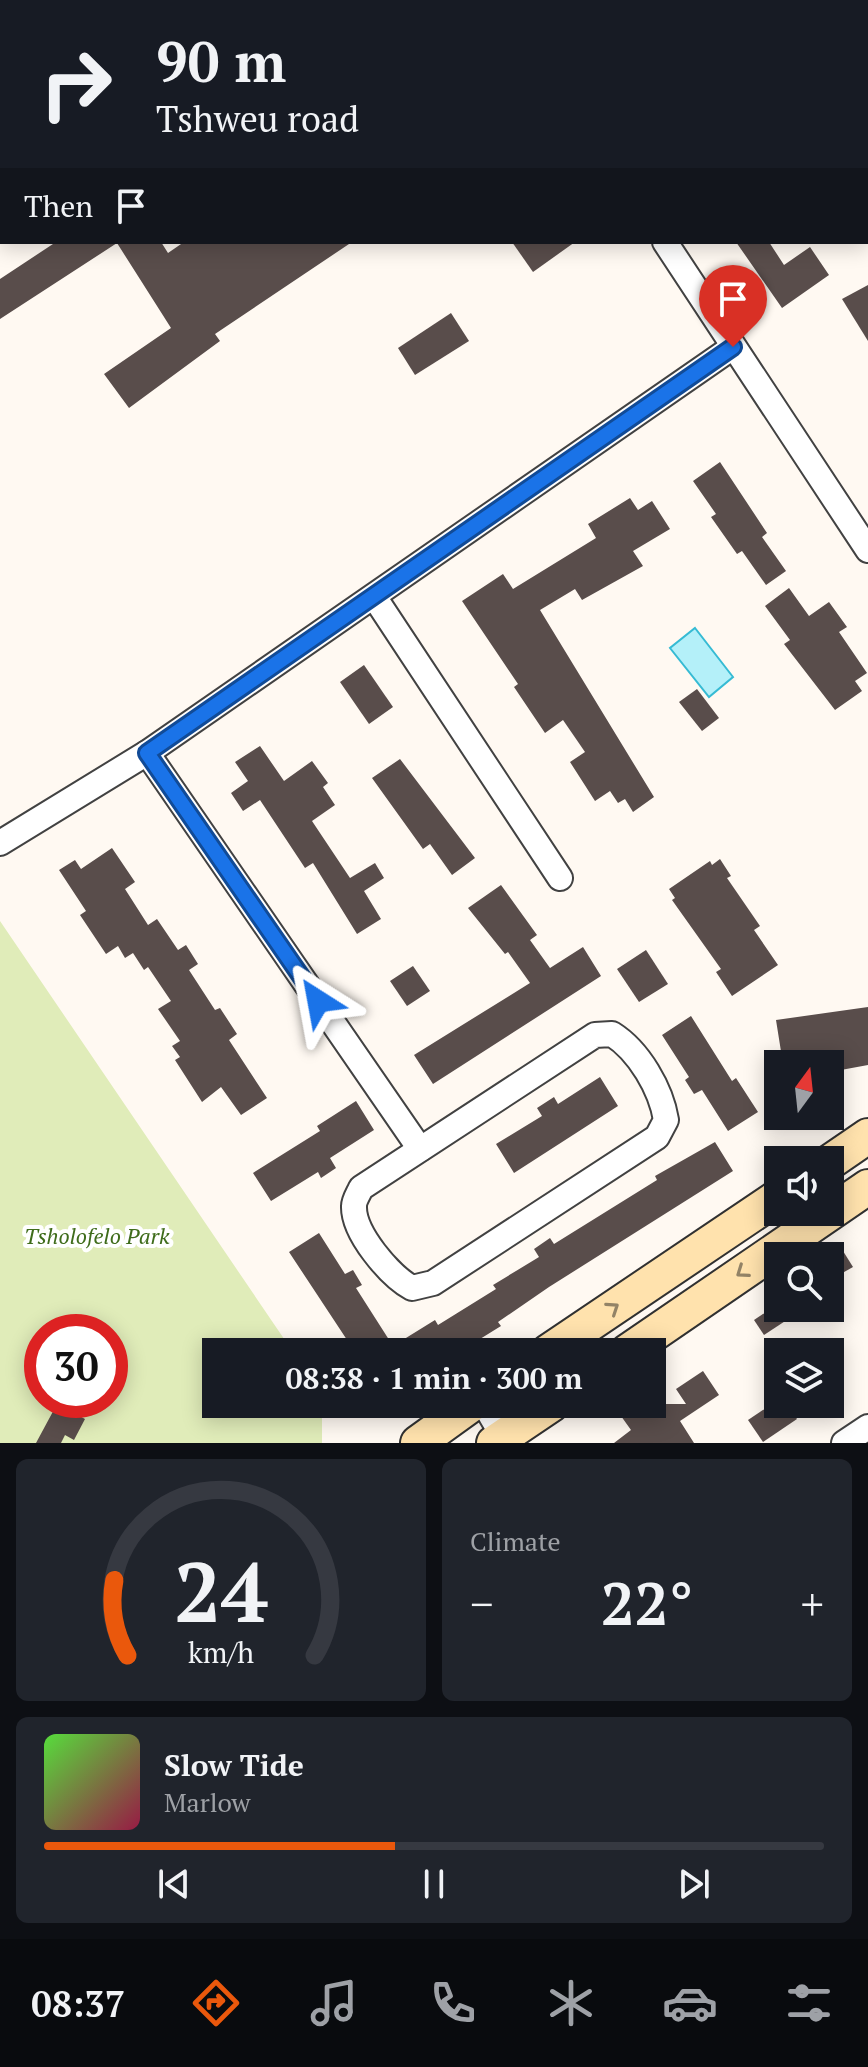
<!DOCTYPE html>
<html lang="en">
<head>
<meta charset="utf-8">
<style>
	:root { --surface:#171b24; --page:#20242c; --text:#f1f3f6; --muted:#9ea1a6; --line:#363941; --accent:#ea580c }
	body { margin:0; font-family:"PT Serif",serif; background:var(--page); color:var(--text); height:100vh; display:flex; flex-direction:column; font-size:30px; white-space:nowrap }
	* { box-sizing:border-box; margin:0 }
	p { font-size:26px; color:var(--muted) }
	.icon { flex:none; width:44px; height:44px; fill:none; stroke:currentColor; stroke-width:2; stroke-linecap:round; stroke-linejoin:round }
	.map { position:relative; height:1443px; overflow:hidden }
	.details { display:flex; flex-direction:column; gap:16px; padding:16px; background:#0d0f14; flex:1 }
	.details>* { flex:none }
	.guide { position:absolute; left:0px; top:0px; width:868px; height:244px; box-shadow:0 4px 20px #0003; background:#171b24; color:var(--text); overflow:hidden }
	.needle { width:52px; rotate:15deg }
	.buttons { position:absolute; left:764px; top:1050px; display:grid; gap:16px }
	.buttons a { display:grid; place-items:center; width:80px; height:80px; border-radius:0px; background:var(--surface); box-shadow:0 4px 20px #0003; font-size:40px }
	.speed { position:absolute; left:24px; top:1314px; display:flex; gap:16px; font-size:40px; font-weight:700; text-align:center }
	.speed>* { display:grid; place-content:center; width:104px; height:104px; border-radius:50%; background:var(--surface); box-shadow:0 4px 20px #0003; line-height:1 }
	.speed .limit { border:12px solid #d22; background:#fff; color:#111 }
	.pin { position:absolute; display:grid; place-items:center; width:68px; height:68px; color:#fff; margin:-82px -34px; border-radius:50% 50% 50% 0; rotate:-45deg; box-shadow:0 0 8px #0007 }
	.pin .icon { rotate:45deg }
	.me { position:absolute; width:88px; margin:-44px; rotate:326deg; stroke-linejoin:round; filter:drop-shadow(0 0 6px #0008) }
	.turn { display:flex; align-items:center; gap:28px; height:168px; padding:0 24px; font-size:36px }
	.turn .icon { width:104px; height:104px; stroke-width:2.5 }
	.turn b { display:block; font-size:56px; line-height:68px }
	.then { display:flex; align-items:center; height:76px; padding:0 24px; background:#0003; gap:16px; font-size:30px }
	.big { font-size:60px; font-weight:700; line-height:1.1 }
	.details .tile { flex:1; display:flex; flex-direction:column; justify-content:center; gap:12px; min-width:0; padding:0 28px; border-radius:12px; background:var(--page) }
	.details .dial { align-items:center; gap:0 }
	.dial svg { height:208px; overflow:visible; fill:none; stroke:var(--line); stroke-width:7; stroke-linecap:round; text-anchor:middle }
	.dial text { fill:var(--text); stroke:none }
	.song { display:flex; align-items:center; gap:24px }
	.cover { width:96px; height:96px; border-radius:12px; background:linear-gradient(135deg,hsl(110 70% 55%),hsl(340 70% 35%)) }
	.played { height:8px; border-radius:4px; background:linear-gradient(90deg,var(--accent) 45%,var(--line) 45%) }
	.keys { display:flex; justify-content:space-around; direction:ltr }
	.heat { display:flex; justify-content:space-between; align-items:center; font-size:44px; direction:ltr }
	.details .tiles { flex:1; display:grid; gap:16px; grid-template-columns:1fr 1fr }
	.tile:last-child { grid-column:span 2 }
	.trip { position:absolute; left:202px; top:1338px; width:464px; height:80px; border-radius:0px; background:var(--surface); box-shadow:0 4px 20px #0003; font-weight:700; line-height:80px; text-align:center }
	.tabs { display:flex; height:128px; justify-content:space-around; align-items:center; background:#090b0e; color:var(--muted) }
	.tabs .icon { width:56px; height:56px }
	.tabs .active { color:var(--accent) }
	.tabs b { font-size:36px; color:var(--text) }
	.map>svg:first-child { display:block }
</style>
</head>
<body>
<div class="map">
<svg width="868" height="1443" viewBox="0 0 868 1443">
	<rect width="100%" height="100%" fill="#fff9f2"/>
	<path fill="#e0ecb9" fill-rule="evenodd" d="M0 921 293 1352H216V1404H322V1443H0ZM42 1332H110V1400H42Z"/>
	<path fill="#b4f0f9" stroke="#36bbd4" stroke-width="2" d="M695 628 733 677 709 697 670 648Z"/>
	<g fill="#594d4b">
		<path d="M56 242H161L168 253 184 242H352L215 334 220 341 129 408 104 374 171 328 117 243 0 319V279Z"/>
		<path d="M512 242H575L533 272Z"/>
		<path d="M736 242H769L784 265 810 247 829 275 782 308Z"/>
		<path d="M868 285V341L842 299Z"/>
		<path d="M451 313 469 341 415 375 398 348Z"/>
		<path d="M720 462 767 533 762 537 786 571 766 585 742 551 737 554 711 517 716 514 693 481Z"/>
		<path d="M630 498 638 510 652 501 670 529 633 551 643 566 582 600 575 589 540 610 654 797 633 812 625 799 618 803 610 791 595 801 570 762 585 752 563 720 545 733 514 687 518 684 462 601 503 574 513 589 596 538 588 524Z"/>
		<path d="M789 588 809 616 829 602 847 627 839 632 867 673 855 681 862 691 835 710 784 644 790 640 765 606Z"/>
		<path d="M364 665 393 707 369 724 340 682Z"/>
		<path d="M697 689 719 718 702 731 679 702Z"/>
		<path d="M260 746 284 781 312 761 328 783 323 787 335 805 312 821 350 878 375 863 384 878 364 891 381 919 357 934 313 863 305 868 260 800 243 811 231 793 248 781 235 762Z"/>
		<path d="M400 759 475 858 452 875 430 844 423 849 372 778Z"/>
		<path d="M112 848 135 882 125 889 148 925 157 919 178 950 186 945 198 964 189 970 215 1010 220 1008 237 1034 229 1040 267 1098 241 1115 221 1087 202 1102 175 1060 180 1057 172 1046 180 1041 158 1009 171 1001 148 967 144 970 133 953 125 958 118 946 106 954 80 915 86 911 59 870 75 860 81 869Z"/>
		<path d="M720 859 731 876 727 878 760 926 754 930 778 965 732 996 716 972 721 969 672 900 675 898 669 889 710 861 712 865Z"/>
		<path d="M501 885 537 935 530 940 550 968 583 947 601 976 433 1084 414 1055 530 983 508 952 505 954 468 908Z"/>
		<path d="M646 950 668 984 639 1002 617 969Z"/>
		<path d="M413 966 430 991 407 1006 390 981Z"/>
		<path d="M868 1007V1065L830 1072V1064H783L776 1020Z"/>
		<path d="M691 1016 732 1081 736 1078 758 1112 728 1131 702 1090 694 1094 685 1080 689 1077 662 1035Z"/>
		<path d="M600 1077 618 1106 514 1173 496 1144 542 1116 537 1108 554 1097 558 1104Z"/>
		<path d="M356 1101 374 1130 330 1158 336 1168 321 1178 318 1172 271 1201 253 1173 320 1131 317 1126Z"/>
		<path d="M715 1142 733 1171 549 1287 498 1322 501 1326 459 1352H355L289 1252 319 1233 345 1274 353 1270 362 1285 356 1288 393 1346 435 1320 438 1325 496 1289 493 1285 539 1257 534 1249 550 1238 554 1244 657 1180 655 1176Z"/>
		<path d="M843 1251 853 1267 837 1276 830 1258Z"/>
		<path d="M772 1308H805L764 1335 754 1320Z"/>
		<path d="M703 1371 719 1395 680 1421 694 1443H614L631 1430 621 1416 638 1404H686L676 1389Z"/>
		<path d="M57 1404 85 1419 74 1440 65 1435 61 1443H36Z"/>
		<path d="M772 1404H787L797 1419 763 1442 748 1420Z"/>
	</g>
	<g fill="none" stroke-linecap="round" stroke-linejoin="round">
		<defs>
			<g id="street">
				<path d="M508 0 509 2"/>
				<path d="M843 0 844 2"/>
				<path d="M866 35 868 38"/>
				<path d="M665 242 868 550"/>
				<path d="M375 598 560 878"/>
				<path d="M147 753 420 1149"/>
				<path d="M0 843 147 753 733 347"/>
				<path d="M612 1034C639 1051 661 1089 666 1120L657 1137 433 1283 412 1288C390 1276 353 1233 354 1206 354 1200 359 1193 361 1188L595 1035Z"/>
				<path d="M484 1404 507 1443"/>
				<path d="M844 1443 868 1427"/>
			</g>
			<g id="secondary">
				<path d="M830 1162 868 1136"/>
				<path d="M548 1352 778 1197"/>
				<path d="M627 1352 868 1187"/>
				<path d="M418 1443 472 1404"/>
				<path d="M494 1443 552 1404"/>
			</g>
		</defs>
		<use href="#street" stroke="#424242" stroke-width="28"/>
		<use href="#secondary" stroke="#313131" stroke-width="38"/>
		<use href="#street" stroke="#fff" stroke-width="24"/>
		<use href="#secondary" stroke="#ffe2ad" stroke-width="34"/>
	</g>
	<defs><path id="oneway-chevron" d="M-2-3.5L2.5 0L-2 3.5" fill="none" stroke-width="1.6" stroke-linecap="round" stroke-linejoin="round" transform="scale(2)"/></defs>
	<g stroke="#938366">
		<use href="#oneway-chevron" transform="translate(742 1272) rotate(145)"/>
		<use href="#oneway-chevron" transform="translate(613 1308) rotate(-34)"/>
	</g>
	<g fill="none" stroke-linecap="round" stroke-linejoin="round">
		<defs>
			<path id="route" d="M318 1001 147 753 733 347"/>
		</defs>
		<use href="#route" stroke="#114b97" stroke-width="20"/>
		<use href="#route" stroke="#1a73e8" stroke-width="14"/>
	</g>
	<g text-anchor="middle" stroke-width="8" stroke-linejoin="round" paint-order="stroke">
		<g font-size="22" font-style="italic" fill="#3f6c1b" stroke="#fff">
			<text x="97" y="1244">Tsholofelo Park</text>
		</g>
	</g>
</svg>
<div class="buttons">
<a><svg class="needle" viewBox="-14 -14 28 28"><path d="M0-13l5 13h-10z" fill="#e53935"/><path d="M0 13l5-13h-10z" fill="#9ea1a6"/></svg></a>
<a><svg class="icon" aria-label="sound" viewBox="0 0 24 24"><path d="M4 9h4l5-4v14l-5-4H4zM17 9q2 3 0 6"/></svg></a>
<a><svg class="icon" aria-label="search" viewBox="0 0 24 24"><circle cx="10" cy="10" r="6"/><path d="M15 15l6 6"/></svg></a>
<a><svg class="icon" aria-label="layers" viewBox="0 0 24 24"><path d="M12 4l9 5-9 5-9-5zM3 14l9 5 9-5"/></svg></a>
</div>
<div class="speed"><div class="limit">30</div></div>
<div class="pin" style="left:733px;top:347px;background:#d93025"><svg class="icon" aria-label="arrive" viewBox="0 0 24 24"><path d="M6 21V4h12l-3 4 3 4H6"/></svg></div>
<svg class="me" style="left:318px;top:1001px" viewBox="-20 -20 40 40"><path d="M0-17L14 15 0 8-14 15z" fill="#1a73e8" stroke="#fff" stroke-width="4"/></svg>
<div class="trip">08:38 · 1 min · 300 m</div>
<div class="guide">
<div class="turn"><svg class="icon" aria-label="right" viewBox="0 0 24 24"><path d="M7 20v-9h11M14 6l5 5-5 5"/></svg><div><b>90 m</b>Tshweu road</div></div>
<div class="then">Then<svg class="icon" aria-label="arrive" viewBox="0 0 24 24"><path d="M6 21V4h12l-3 4 3 4H6"/></svg></div>
</div>
</div>
<section class="details">
<div class="tiles">
<div class="tile dial"><svg viewBox="0 0 100 80">
<path d="M14 69A42 42 0 1 1 86 69"/>
<path d="M14 69A42 42 0 0 1 9 40" stroke="#ea580c"/>
<text x="50" y="56" font-size="32" font-weight="700">24</text>
<text x="50" y="72" font-size="11">km/h</text>
</svg></div>
<div class="tile"><p>Climate</p>
<div class="heat"><a>−</a><b class="big">22°</b><a>+</a></div>
</div>
<div class="tile">
<div class="song"><i class="cover"></i><div><b>Slow Tide</b><p>Marlow</p></div></div>
<div class="played"></div>
<div class="keys"><svg class="icon" aria-label="previous" viewBox="0 0 24 24"><path d="M18 5L8 12l10 7zM5 5v14"/></svg><svg class="icon" aria-label="pause" viewBox="0 0 24 24"><path d="M8 5v14M16 5v14"/></svg><svg class="icon" aria-label="next" viewBox="0 0 24 24"><path d="M6 5l10 7-10 7zM19 5v14"/></svg></div>
</div>
</div>
</section>
<nav class="tabs">
<b>08:37</b>
<svg class="icon active" aria-label="directions" viewBox="0 0 24 24"><path d="M12 3l9 9-9 9-9-9zM9 14v-3h6M13 9l2 2-2 2"/></svg>
<svg class="icon" aria-label="music" viewBox="0 0 24 24"><path d="M9 18V5l10-2v13"/><circle cx="6" cy="18" r="3"/><circle cx="16" cy="16" r="3"/></svg>
<svg class="icon" aria-label="phone" viewBox="0 0 24 24"><path d="M5 4h4l2 5-3 2q2 4 5 5l2-3 5 2v4C11 20 4 13 5 4z"/></svg>
<svg class="icon" aria-label="climate" viewBox="0 0 24 24"><path d="M12 3v18M4 7l16 10M4 17L20 7"/></svg>
<svg class="icon" aria-label="car" viewBox="0 0 24 24"><path d="M5 17H2v-5l4-1 3-4h7l3 4 3 1v5h-3M9 17h6M6 11h13"/><circle cx="7" cy="17" r="2"/><circle cx="17" cy="17" r="2"/></svg>
<svg class="icon" aria-label="filters" viewBox="0 0 24 24"><path d="M4 7h16M4 17h16"/><circle cx="9" cy="7" r="2"/><circle cx="15" cy="17" r="2"/></svg>
</nav>
</body>
</html>
